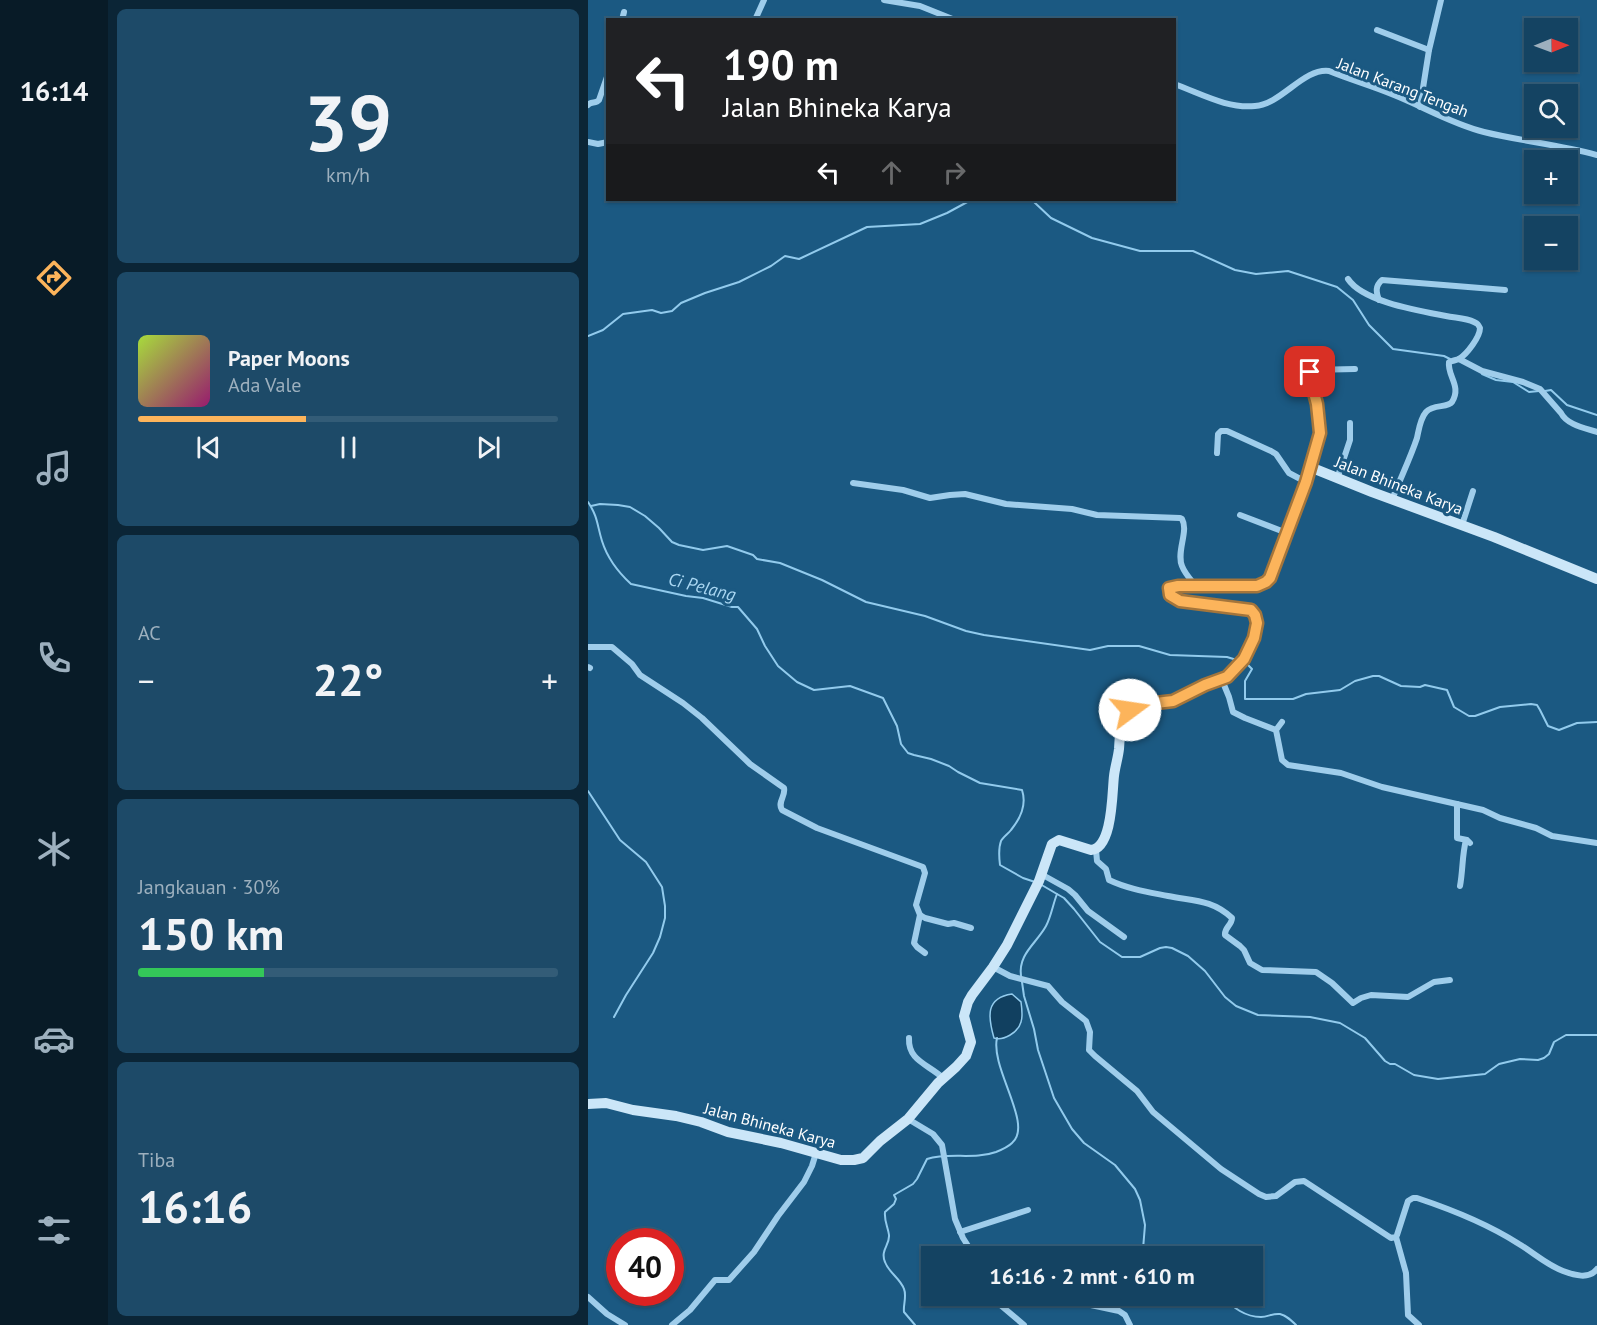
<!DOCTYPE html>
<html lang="id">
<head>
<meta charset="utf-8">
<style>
	:root { --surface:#144362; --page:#1d4a68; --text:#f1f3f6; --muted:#9db0be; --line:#335c77; --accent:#fcb45b }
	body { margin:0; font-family:"PT Sans",sans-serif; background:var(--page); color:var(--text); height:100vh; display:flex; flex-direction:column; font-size:22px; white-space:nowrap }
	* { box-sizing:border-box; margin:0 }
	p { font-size:20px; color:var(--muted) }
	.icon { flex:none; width:33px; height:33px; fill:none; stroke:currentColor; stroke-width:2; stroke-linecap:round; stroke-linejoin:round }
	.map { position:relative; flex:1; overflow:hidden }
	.panel { display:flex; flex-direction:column; gap:9px; padding:9px; background:#0b2536; width:480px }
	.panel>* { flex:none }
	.top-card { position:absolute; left:18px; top:18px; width:570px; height:183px; border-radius:0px; box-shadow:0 2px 4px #0004,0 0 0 2px var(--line); background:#202124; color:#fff; overflow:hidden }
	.needle { width:39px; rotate:89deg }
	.tools { position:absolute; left:936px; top:18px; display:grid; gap:12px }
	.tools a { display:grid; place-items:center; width:54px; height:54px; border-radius:0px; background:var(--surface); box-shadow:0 2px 4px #0004,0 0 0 2px var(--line); font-size:30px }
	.speed { position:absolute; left:18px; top:1228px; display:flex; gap:12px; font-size:30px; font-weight:700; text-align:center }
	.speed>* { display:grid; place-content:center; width:78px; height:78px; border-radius:50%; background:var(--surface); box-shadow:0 2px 4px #0004,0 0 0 2px var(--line); line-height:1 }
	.speed .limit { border:9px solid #d22; background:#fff; color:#111 }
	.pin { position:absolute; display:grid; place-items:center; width:51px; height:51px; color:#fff; margin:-26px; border-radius:12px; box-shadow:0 3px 9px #0006 }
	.me { position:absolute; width:66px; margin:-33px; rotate:76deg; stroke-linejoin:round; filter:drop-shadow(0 0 4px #0008) }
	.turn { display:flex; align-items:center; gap:21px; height:126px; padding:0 18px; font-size:27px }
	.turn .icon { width:78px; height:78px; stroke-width:2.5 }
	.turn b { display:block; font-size:42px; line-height:51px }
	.lanes { display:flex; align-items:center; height:57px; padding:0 18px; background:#0003; justify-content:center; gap:30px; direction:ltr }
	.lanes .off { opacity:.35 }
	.big { font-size:45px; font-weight:700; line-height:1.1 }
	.panel .tile { flex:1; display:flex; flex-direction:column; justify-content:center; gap:9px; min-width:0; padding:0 21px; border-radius:9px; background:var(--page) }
	.panel .dial { align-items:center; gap:0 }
	.dial b { font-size:78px; line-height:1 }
	.song { display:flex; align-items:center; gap:18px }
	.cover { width:72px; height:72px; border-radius:9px; background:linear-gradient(135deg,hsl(80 70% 55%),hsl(320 70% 35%)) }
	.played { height:6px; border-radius:3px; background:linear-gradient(90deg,var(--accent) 40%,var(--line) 40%) }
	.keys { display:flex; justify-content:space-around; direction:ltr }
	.heat { display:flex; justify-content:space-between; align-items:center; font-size:33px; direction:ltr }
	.charge { height:9px; border-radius:4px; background:linear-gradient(90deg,#34c759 30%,var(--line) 0) }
	.trip { position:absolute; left:333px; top:1246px; width:342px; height:60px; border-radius:0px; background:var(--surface); box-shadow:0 2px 4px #0004,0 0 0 2px var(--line); font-weight:700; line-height:60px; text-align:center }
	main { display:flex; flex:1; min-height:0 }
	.dock { display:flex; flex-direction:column; width:108px; justify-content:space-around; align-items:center; background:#081b27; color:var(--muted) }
	.dock .icon { width:42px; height:42px }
	.dock .selected { color:var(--accent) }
	.dock b { font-size:27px; color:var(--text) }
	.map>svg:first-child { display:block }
</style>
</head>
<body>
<main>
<nav class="dock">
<b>16:14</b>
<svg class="icon selected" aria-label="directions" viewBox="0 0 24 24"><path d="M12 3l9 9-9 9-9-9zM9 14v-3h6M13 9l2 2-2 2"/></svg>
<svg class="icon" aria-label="music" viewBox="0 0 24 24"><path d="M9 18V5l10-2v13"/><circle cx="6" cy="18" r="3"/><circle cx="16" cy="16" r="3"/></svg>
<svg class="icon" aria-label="phone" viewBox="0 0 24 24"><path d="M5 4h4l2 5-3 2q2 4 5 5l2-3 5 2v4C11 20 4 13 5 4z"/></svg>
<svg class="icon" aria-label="climate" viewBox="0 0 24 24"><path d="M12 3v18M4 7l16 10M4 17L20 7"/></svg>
<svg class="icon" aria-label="car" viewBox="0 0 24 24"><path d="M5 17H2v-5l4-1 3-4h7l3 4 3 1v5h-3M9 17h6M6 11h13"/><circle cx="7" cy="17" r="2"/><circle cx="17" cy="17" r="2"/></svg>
<svg class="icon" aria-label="filters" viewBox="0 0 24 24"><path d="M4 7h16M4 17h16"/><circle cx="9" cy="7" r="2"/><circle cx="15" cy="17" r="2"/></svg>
</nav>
<section class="panel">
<div class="tile dial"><b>39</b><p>km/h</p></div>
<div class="tile">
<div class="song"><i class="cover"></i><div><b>Paper Moons</b><p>Ada Vale</p></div></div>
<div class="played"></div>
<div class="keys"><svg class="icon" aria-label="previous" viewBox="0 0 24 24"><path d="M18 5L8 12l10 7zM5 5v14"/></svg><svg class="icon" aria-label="pause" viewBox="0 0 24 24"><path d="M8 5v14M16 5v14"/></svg><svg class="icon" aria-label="next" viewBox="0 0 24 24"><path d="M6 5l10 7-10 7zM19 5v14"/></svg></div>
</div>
<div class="tile"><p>AC</p>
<div class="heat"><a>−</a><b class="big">22°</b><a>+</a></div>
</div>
<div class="tile"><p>Jangkauan · 30%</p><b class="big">150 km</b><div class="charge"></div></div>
<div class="tile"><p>Tiba</p><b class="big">16:16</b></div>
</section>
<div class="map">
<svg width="1009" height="1325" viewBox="0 0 1009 1325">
	<rect width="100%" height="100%" fill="#1b5982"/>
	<path fill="#114060" stroke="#92cbed" stroke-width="1.5" d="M424 994 433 1002C434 1009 435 1016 433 1022 430 1033 415 1041 406 1038 400 1017 397 998 424 994Z"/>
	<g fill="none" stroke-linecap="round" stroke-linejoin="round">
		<g stroke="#92cbed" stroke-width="2">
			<path d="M439 200 446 202 463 218 504 238 552 251H605L647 270 668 274 700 271 749 287 765 300 781 325 805 349 856 356 862 359"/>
			<path d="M0 336 15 330 35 314 64 310 73 313 84 311 93 303 117 293 151 282 183 266 197 256 211 259 279 227 332 224 359 213 383 200"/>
			<path d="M894 374 908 380 925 382 941 392 951 391"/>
			<path d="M957 391 963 390 979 405 1009 415"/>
			<path d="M0 502C10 517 9 525 14 541 19 557 31 573 43 584L98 596 115 598 144 607H150L169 629 177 646 190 666 209 682 226 690 262 686 295 698 309 726 313 744 320 753 326 755 343 759 361 766 370 772 392 783 434 790C439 805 432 819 423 830 420 834 415 837 413 841 410 849 411 857 412 865L435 878 447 882"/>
			<path d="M3 506 12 504 30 505 42 507 57 516 71 528 84 542 91 545 115 550 139 546 165 555 169 559 192 563 234 580 278 602 337 616 378 631 396 635 502 650 520 646H551L582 655 639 657 652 661"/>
			<path d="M657 662 664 669 657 681V699H705L718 694 752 690 767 681 785 676H791L813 686 832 687 837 685 859 690 866 707 881 716H887L912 707 943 704 949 705 952 710 960 726 971 730 989 723 1009 722"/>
			<path d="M0 791 32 840 58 862 74 887 77 906V918L72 937 65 953 38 995 26 1017"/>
			<path d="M469 894 476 898 486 909 512 942 534 957H552L572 948 578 947 584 948 600 956 617 971 637 997 648 1006 670 1015 722 1017 752 1023 777 1038 797 1061 802 1064H807L826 1075 850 1079 897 1074 911 1064 932 1059 950 1060 956 1058 961 1054 966 1042 978 1035H1009"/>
			<path d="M433 976C430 954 448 944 458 926 463 917 465 904 469 894L452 884"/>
			<path d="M434 982 436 996 446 1029 450 1050 466 1098 484 1129 496 1143 527 1165 547 1189 552 1200 557 1225 555 1249 565 1257"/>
			<path d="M636 1296C644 1308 658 1317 673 1317 680 1317 685 1313 692 1314 699 1316 703 1320 708 1325"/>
			<path d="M327 1325 316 1312C315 1305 319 1296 316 1289 312 1278 301 1273 297 1262 292 1250 302 1245 301 1235 300 1227 296 1221 297 1212L306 1204 308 1199 306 1195 325 1184 329 1179 339 1159C361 1152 386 1160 408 1152 413 1150 420 1147 424 1143 446 1125 402 1068 409 1038"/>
		</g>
		<g stroke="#9fcdeb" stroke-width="6">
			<path d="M296 0 332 6 367 20"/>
			<path d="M34 20 36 12"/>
			<path d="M167 20 176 0"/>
			<path d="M789 30 841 50"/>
			<path d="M586 84C612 93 639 109 667 106 694 104 715 68 741 71 763 80 785 86 806 95 836 107 864 124 896 132 933 141 972 145 1009 155"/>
			<path d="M0 105C3 101 8 104 11 100L20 74"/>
			<path d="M832 107 841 50 853 0"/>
			<path d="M0 142 10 144 20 142"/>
			<path d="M760 279C775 302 832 311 858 316 867 318 878 318 886 322 890 324 890 324 892 328 892 337 879 354 871 359 868 360 864 361 861 362 859 376 874 386 864 402 860 408 845 404 838 412 832 419 831 429 829 438 822 459 812 479 804 500"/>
			<path d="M791 300C788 292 787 286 794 280L917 290"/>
			<path d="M871 359 894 371 935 382 952 389 973 413C979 425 997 428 1009 432"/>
			<path d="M629 453 630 434 633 431H639L683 451 688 454 701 473 718 482"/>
			<path d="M722 467 733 430 729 404 722 380V370L767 369"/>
			<path d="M749 479 762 440V423"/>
			<path d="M265 483 315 490 342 498 362 495 377 494 418 504 484 509 509 515 592 518 594 519C601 531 588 552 594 566 597 574 603 580 608 586"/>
			<path d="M652 515 699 533"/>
			<path d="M874 525 885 491"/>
			<path d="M0 647H24L44 664 52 675 95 703 114 718 162 764 196 788C198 796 189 802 194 810L229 828 335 867 337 873 328 905 332 915 337 918 360 924 366 923 383 928"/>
			<path d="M0 667 2 668"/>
			<path d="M634 680 641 697 645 712 657 718 688 730"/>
			<path d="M694 722 688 730 694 760 700 765 753 773 794 787 895 810 912 818 948 828 964 836 1009 843"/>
			<path d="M869 804V838L879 840 882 843"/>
			<path d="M508 850 509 861 518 869 521 880C540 889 560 892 580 896 604 901 624 899 644 918 644 925 636 928 637 935L652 946 656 950 662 963 674 970 728 972 744 983 765 1003 773 998 783 995 820 997 846 982 862 980"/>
			<path d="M453 874 480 889 487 895 500 911 536 937"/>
			<path d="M872 886C875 870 874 855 878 840"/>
			<path d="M332 915 326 943 329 947 337 953"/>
			<path d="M405 967 422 976 460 986 474 1002 498 1021 502 1032 501 1050 507 1056 549 1091 565 1112 633 1169 671 1194 678 1197 688 1196 707 1182 716 1181 803 1238 808 1237 809 1235 820 1201 825 1198H829C865 1210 900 1224 931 1244 946 1253 959 1265 975 1271 986 1275 1001 1280 1009 1269"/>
			<path d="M321 1038C320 1061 340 1064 355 1078"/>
			<path d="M320 1119 345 1134 354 1145 367 1219 375 1238 387 1257"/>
			<path d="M372 1232 440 1210"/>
			<path d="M808 1237 818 1273 820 1315 831 1325"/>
			<path d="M405 1296 410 1303 436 1325"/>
			<path d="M0 1297 19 1314 37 1325"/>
			<path d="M445 1298 484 1301 531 1311 537 1315 542 1325"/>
			<path d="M84 1325 102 1310 127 1280H141L166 1252 190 1216 216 1182 224 1166 228 1153"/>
		</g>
		<path stroke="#cbe6f8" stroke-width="10" d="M0 1104 18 1103 45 1110 88 1116 113 1122 140 1132 193 1143 253 1160H266L275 1158 292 1141 320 1119 350 1083 368 1067 378 1056 383 1042 376 1016 380 1002 384 995 405 967 419 945 451 881 464 844 471 840 503 850C525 848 524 792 526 776 527 767 530 758 531 749 532 737 531 720 542 711 553 702 568 704 581 702 592 700 601 693 610 689 618 684 627 683 636 679 650 672 660 654 665 640 670 630 671 619 663 610L592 601 582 595 581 588 590 586H669L678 582 682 578 718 482 722 467 784 492 906 537 1009 579"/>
	</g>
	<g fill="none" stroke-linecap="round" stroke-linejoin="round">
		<defs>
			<path id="route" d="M542 710 559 704 585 701 617 685 639 677 656 659 666 638 669 623 667 615 663 610 592 601 582 595 581 588 590 586H669L678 582 682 578 718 482 732 433 729 404 724 385 722 382V372"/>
		</defs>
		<use href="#route" stroke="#a4753b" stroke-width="15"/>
		<use href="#route" stroke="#fcb45b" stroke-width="10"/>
	</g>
	<g text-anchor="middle" stroke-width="6" stroke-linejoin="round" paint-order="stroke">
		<g font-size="16" fill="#fff" stroke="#1b5982">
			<text transform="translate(815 87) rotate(21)" y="6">Jalan Karang Tengah</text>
			<text transform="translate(811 485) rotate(21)" y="6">Jalan Bhineka Karya</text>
			<text transform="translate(182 1125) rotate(15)" y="6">Jalan Bhineka Karya</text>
		</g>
		<g font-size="18" font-style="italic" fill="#aad7f2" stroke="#1b5982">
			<text transform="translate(114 587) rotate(14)" y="6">Ci Pelang</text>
		</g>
	</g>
</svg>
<div class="tools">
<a><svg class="needle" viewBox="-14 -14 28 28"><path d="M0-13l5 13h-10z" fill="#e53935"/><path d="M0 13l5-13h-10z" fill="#9db0be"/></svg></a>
<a><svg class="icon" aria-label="search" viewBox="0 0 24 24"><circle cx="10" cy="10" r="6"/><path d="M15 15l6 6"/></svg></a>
<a>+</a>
<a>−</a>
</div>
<div class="speed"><div class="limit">40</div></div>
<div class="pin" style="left:722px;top:372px;background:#d93025"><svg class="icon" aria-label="arrive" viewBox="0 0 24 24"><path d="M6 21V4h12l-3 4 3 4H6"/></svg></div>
<svg class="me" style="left:542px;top:710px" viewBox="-20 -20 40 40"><circle r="19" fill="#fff"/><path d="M0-13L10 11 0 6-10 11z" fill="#fcb45b"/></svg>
<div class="trip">16:16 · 2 mnt · 610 m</div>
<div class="top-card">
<div class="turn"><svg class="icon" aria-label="left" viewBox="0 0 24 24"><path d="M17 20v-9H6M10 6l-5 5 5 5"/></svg><div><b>190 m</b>Jalan Bhineka Karya</div></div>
<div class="lanes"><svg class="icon" aria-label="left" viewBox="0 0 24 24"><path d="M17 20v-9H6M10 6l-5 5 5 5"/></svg><svg class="icon off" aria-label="ahead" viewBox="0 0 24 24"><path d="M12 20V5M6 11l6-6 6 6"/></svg><svg class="icon off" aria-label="right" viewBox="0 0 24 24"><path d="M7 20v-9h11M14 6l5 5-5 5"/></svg></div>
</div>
</div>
</main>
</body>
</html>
